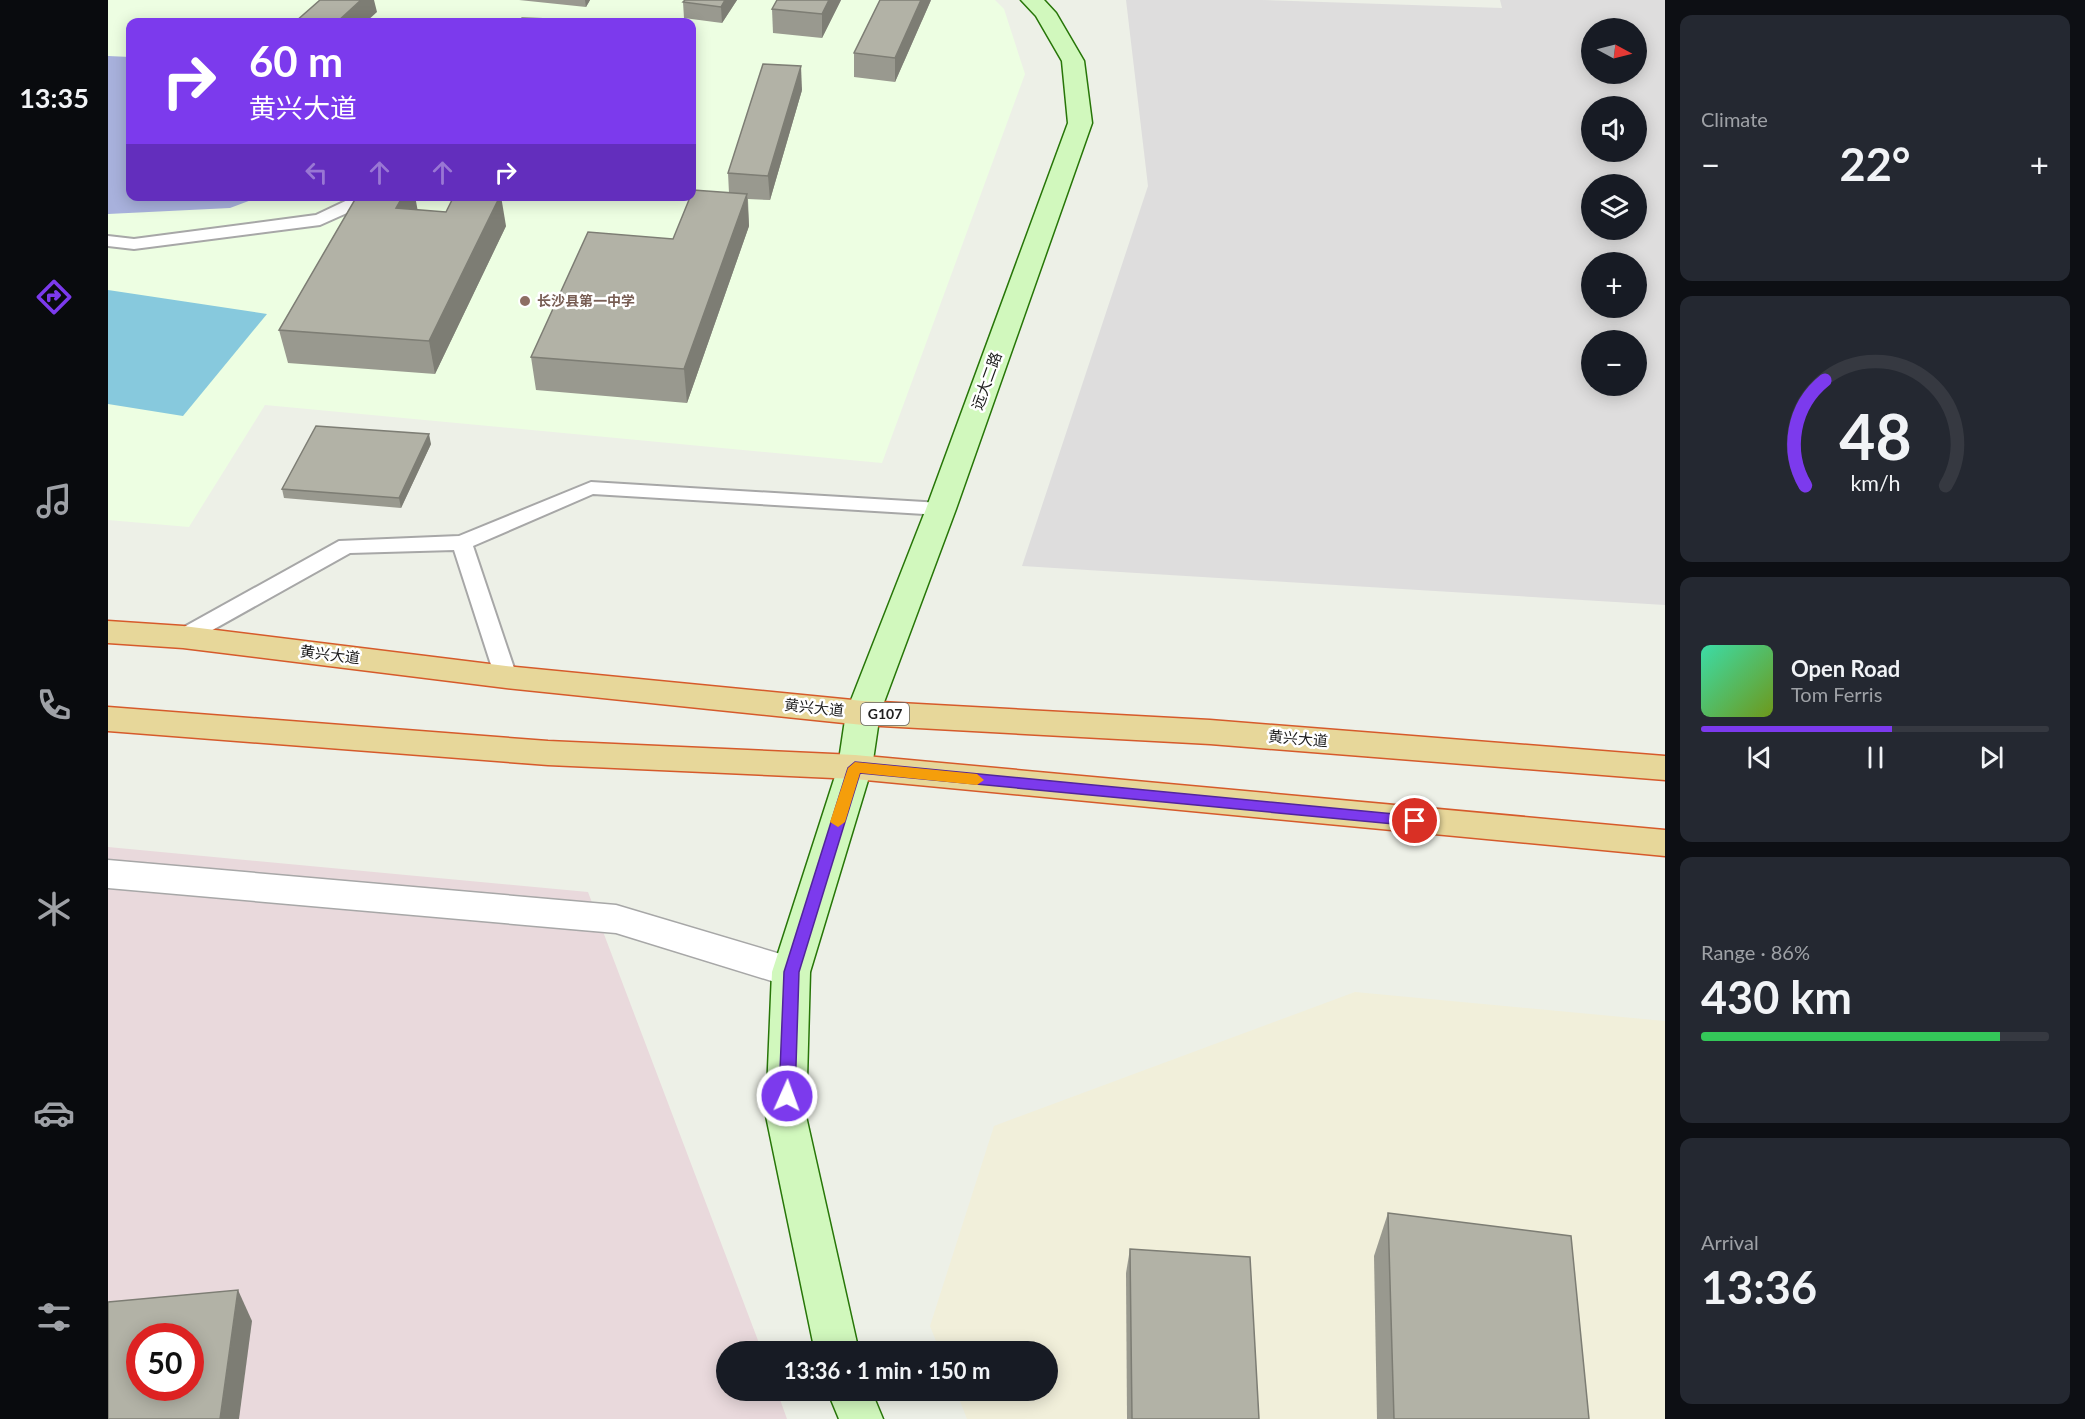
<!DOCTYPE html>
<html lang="en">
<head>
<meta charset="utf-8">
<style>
	:root { --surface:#171b24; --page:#242831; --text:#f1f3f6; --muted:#9ea1a6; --line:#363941; --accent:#7c3aed }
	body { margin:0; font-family:Lato,"Noto Sans SC",sans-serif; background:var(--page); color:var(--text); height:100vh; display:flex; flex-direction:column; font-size:22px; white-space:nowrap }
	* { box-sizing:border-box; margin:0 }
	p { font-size:20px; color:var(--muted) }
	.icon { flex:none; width:33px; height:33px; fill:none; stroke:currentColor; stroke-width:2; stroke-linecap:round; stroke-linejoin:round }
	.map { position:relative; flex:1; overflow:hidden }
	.drawer { display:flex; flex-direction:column; gap:15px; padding:15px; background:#0d0f14; width:420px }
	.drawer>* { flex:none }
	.hud { position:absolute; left:18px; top:18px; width:570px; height:183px; border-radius:12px; box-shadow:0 3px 15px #0003; background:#7c3aed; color:#fff; overflow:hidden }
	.needle { width:39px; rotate:97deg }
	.controls { position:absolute; left:1473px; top:18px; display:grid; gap:12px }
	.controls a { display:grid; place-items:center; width:66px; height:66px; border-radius:50%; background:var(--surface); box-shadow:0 3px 15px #0003; font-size:30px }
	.speed { position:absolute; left:18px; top:1323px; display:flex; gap:12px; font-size:30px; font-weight:700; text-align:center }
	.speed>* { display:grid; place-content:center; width:78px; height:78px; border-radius:50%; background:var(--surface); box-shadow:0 3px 15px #0003; line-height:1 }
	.speed .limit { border:9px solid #d22; background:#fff; color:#111 }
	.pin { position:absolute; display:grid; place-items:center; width:51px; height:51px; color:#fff; margin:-26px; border:3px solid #fff; border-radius:50%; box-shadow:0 2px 6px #0007 }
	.me { position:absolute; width:66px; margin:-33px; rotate:2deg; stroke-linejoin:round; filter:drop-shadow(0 0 4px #0008) }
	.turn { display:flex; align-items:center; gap:21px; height:126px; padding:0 24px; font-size:27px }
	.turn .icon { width:78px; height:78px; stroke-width:2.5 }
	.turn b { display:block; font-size:42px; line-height:51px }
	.lanes { display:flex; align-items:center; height:57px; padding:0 24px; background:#0003; justify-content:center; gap:30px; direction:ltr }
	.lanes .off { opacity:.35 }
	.big { font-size:45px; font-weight:700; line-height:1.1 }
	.drawer .widget { flex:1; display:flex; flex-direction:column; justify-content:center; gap:9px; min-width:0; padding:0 21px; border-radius:12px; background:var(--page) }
	.drawer .dial { align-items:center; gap:0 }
	.dial svg { height:156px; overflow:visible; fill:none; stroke:var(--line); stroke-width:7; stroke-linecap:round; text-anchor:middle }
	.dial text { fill:var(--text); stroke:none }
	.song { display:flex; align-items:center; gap:18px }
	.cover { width:72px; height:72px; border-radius:9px; background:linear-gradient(135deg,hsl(160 70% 55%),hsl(80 70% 35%)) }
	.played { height:6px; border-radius:3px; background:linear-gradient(90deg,var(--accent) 55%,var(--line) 55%) }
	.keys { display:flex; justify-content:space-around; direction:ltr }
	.heat { display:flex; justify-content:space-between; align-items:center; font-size:33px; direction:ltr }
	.charge { height:9px; border-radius:4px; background:linear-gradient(90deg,#34c759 86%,var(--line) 0) }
	.trip { position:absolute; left:608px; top:1341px; width:342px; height:60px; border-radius:30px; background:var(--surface); box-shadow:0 3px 15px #0003; font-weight:700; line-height:60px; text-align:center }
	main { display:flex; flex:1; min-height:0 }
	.dock { display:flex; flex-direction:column; width:108px; justify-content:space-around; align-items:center; background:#090b0e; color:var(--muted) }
	.dock .icon { width:42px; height:42px }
	.dock .active { color:var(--accent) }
	.dock b { font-size:27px; color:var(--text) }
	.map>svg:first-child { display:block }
</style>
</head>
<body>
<main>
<nav class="dock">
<b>13:35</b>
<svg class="icon active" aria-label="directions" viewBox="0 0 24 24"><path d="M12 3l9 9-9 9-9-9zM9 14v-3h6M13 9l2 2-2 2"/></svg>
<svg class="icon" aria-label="music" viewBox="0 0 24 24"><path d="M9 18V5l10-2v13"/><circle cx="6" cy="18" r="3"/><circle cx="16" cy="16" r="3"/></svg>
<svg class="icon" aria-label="phone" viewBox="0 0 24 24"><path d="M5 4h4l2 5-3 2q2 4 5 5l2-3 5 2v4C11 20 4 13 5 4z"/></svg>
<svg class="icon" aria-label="climate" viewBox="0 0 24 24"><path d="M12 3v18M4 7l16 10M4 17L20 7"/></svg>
<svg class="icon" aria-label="car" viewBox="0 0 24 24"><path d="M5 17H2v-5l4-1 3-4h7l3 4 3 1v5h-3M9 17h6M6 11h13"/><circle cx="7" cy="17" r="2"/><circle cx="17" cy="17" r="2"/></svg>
<svg class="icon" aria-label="filters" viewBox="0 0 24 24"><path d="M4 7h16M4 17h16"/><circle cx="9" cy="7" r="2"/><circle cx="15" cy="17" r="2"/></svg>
</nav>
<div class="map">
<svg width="1557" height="1419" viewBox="0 0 1557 1419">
	<rect width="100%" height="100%" fill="#edf0e7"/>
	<path fill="#dedddd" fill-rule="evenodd" d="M1018 0H1154L1394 8 1392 0H1557V605L914 566 1040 186ZM1484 28H1528V74H1484ZM1484 106H1528V152H1484ZM1484 184H1528V230H1484ZM1484 262H1528V308H1484ZM1484 340H1528V386H1484Z"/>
	<path fill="#e9d9dc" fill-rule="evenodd" d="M0 847 480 892 654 1351 618 1352V1390L669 1391 679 1419H0ZM32 1336H82V1388H32Z"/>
	<path fill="#edfee2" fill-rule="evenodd" d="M0 0H887L896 9 917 74 774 463 157 405 81 527 0 520ZM22 22H584V196H22Z"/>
	<path fill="#f1efda" d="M1247 992 1557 1021V1419H859L848 1391 939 1390V1352L832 1351 822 1326 886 1126Z"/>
	<path fill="#87c9dd" d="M0 290 159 314 75 416 0 404Z"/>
	<path fill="#a8b1dc" d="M0 56 22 57V196L151 197 122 208 0 214Z"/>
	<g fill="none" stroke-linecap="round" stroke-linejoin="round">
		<defs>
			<g id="service">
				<path d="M248 196H270L268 200 212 225 26 249 0 246V236L26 239 208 215Z"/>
				<path d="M483 482 833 503 840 504 843 509 840 514 833 515 485 494 365 546 409 677 406 682 398 685 390 682 387 677 346 550 242 553 83 642 75 644 67 642 64 637 67 632 231 541 351 536Z"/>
			</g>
			<path id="minor" d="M0 860 508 905 696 961 702 972 696 983 683 987 508 933 0 888Z"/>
			<g id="secondary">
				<path d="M913 0H936L948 13 976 61 984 123 848 509 772 713 764 767 702 972 698 1116 751 1352H707L658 1116 664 972 730 767 738 713 818 509 960 123 954 61 928 16Z"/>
				<path d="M719 1390H763L775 1419H731Z"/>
			</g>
			<g id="trunk">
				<path d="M0 621 75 626 398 666 755 701 1102 720 1557 756V780L1102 744 755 725 398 688 75 648 0 643Z"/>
				<path d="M0 707 440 741 747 755 1557 830V856L747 779 440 765 0 731Z"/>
			</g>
		</defs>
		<use href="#service" stroke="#a7a7a7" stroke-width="4"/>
		<use href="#minor" stroke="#a7a7a7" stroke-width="3"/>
		<use href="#secondary" stroke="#277608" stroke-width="3"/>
		<use href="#trunk" stroke="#d65a2b" stroke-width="3"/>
		<use href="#service" fill="#fff" fill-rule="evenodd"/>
		<use href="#minor" fill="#fff" fill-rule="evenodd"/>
		<use href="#secondary" fill="#d1f8bd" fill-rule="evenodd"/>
		<use href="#trunk" fill="#e7d79a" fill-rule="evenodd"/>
	</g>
	<g fill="#99998f">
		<path d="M411 0H482L478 7Z"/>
		<path d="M577 0H629L614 23 576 18 575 2Z"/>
		<path d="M733 0 714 38 665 33 664 9Z"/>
		<path d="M823 0 787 82 746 77V53Z"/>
		<path d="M694 90 662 200 640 199 641 226 579 403 428 390 423 357 621 193 620 173Z"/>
		<path d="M310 210 398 226 327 374 180 363 171 330Z"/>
		<path d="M323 444 293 508 176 498 174 489Z"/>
		<path d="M1280 1213 1481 1419H1269L1266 1256Z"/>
		<path d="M1022 1249 1151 1419H1019L1018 1273Z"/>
	</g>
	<g fill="#7d7d74">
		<path d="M253 0H266L269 12 258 22H229Z"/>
		<path d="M477 0H482L478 7Z"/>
		<path d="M617 0H629L614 23 613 7Z"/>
		<path d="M721 0H733L714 38V14Z"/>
		<path d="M813 0H823L787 82V58Z"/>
		<path d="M693 66 694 90 662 200 660 176Z"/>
		<path d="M639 194 641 226 579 403 576 369Z"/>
		<path d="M295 196H307L310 212 288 208Z"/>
		<path d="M392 196H393L398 226 327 374 321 341Z"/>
		<path d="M321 434 323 444 293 508 291 498Z"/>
		<path d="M130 1290 144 1321 131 1419H112Z"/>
	</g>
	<g fill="#b2b2a6" stroke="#7d7d74" stroke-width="1.5" fill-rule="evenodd">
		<path d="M212 0H253L229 22H187Z"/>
		<path d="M577 0H617L613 7 575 2Z"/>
		<path d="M669 0H721L714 14 664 9Z"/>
		<path d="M772 0H813L787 58 746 53Z"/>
		<path d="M414 18 525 22H412Z"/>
		<path d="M655 64 693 66 660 176 620 173Z"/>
		<path d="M585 190 639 194 576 369 423 357 480 232 565 239Z"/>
		<path d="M249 196H295L288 208 338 212 346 196H392L321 341 171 330Z"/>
		<path d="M208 426 321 434 291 498 174 489Z"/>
		<path d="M1280 1213 1463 1236 1481 1419H1286Z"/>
		<path d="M1022 1249 1142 1257 1151 1419H1024Z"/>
		<path d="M130 1290 112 1419H0V1302ZM32 1336H82V1388H32Z"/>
	</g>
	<path fill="#7c3aed" stroke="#51269a" stroke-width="1.5" d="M747 762 1307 816 1314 821 1307 826 752 773 691 972 687 1096 685 1101 679 1103 673 1101 671 1096 676 972 740 768Z"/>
	<path fill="#f59e0b" d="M747 762 869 774 876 780 869 785 752 773 737 822 730 827 722 822 740 768Z"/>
	<circle fill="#8d6e63" stroke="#fff" stroke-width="2" cx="417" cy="301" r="6"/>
	<g text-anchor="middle" stroke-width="5" stroke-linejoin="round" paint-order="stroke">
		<g font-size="14" font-weight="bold" fill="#785e54" stroke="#fff" text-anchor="start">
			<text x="429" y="306">长沙县第一中学</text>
		</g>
		<rect fill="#fff" stroke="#636363" stroke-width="1.5" x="753" y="703" width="48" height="22" rx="4.5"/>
		<g font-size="14" font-weight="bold" fill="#202020">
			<text x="777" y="719">G107</text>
		</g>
		<g font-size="15" fill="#202020" stroke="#fff">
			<text transform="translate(879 381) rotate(-70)" y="5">远大二路</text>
			<text transform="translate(222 655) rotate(7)" y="5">黄兴大道</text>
			<text transform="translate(706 708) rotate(6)" y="5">黄兴大道</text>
			<text transform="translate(1190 739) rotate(5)" y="5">黄兴大道</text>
		</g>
	</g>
</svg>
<div class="controls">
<a><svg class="needle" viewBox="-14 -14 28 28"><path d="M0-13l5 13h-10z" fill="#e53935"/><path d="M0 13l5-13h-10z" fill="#9ea1a6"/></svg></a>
<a><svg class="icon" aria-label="sound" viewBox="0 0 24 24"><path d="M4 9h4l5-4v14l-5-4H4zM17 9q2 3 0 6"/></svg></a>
<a><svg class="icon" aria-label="layers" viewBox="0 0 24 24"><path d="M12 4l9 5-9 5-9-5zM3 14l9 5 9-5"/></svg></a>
<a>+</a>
<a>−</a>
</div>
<div class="speed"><div class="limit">50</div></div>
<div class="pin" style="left:1307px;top:821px;background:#d93025"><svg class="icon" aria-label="arrive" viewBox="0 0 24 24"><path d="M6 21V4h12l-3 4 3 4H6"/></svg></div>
<svg class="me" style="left:679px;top:1096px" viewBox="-20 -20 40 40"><circle r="17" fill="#7c3aed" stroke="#fff" stroke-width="3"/><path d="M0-11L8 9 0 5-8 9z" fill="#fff"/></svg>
<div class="trip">13:36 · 1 min · 150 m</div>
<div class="hud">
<div class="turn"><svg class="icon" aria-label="right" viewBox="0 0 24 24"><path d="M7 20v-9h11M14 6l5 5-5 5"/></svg><div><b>60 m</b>黄兴大道</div></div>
<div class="lanes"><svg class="icon off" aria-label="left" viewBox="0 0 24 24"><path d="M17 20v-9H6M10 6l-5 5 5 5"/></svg><svg class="icon off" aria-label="ahead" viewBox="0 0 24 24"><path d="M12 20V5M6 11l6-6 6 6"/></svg><svg class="icon off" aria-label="ahead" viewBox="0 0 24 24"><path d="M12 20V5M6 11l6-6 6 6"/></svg><svg class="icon" aria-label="right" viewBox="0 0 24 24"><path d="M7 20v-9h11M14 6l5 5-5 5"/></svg></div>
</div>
</div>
<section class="drawer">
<div class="widget"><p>Climate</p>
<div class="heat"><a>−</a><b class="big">22°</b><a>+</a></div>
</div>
<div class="widget dial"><svg viewBox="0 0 100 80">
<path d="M14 69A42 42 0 1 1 86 69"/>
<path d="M14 69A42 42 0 0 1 24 15" stroke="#7c3aed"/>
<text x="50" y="56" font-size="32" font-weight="700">48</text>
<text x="50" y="72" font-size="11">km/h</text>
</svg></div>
<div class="widget">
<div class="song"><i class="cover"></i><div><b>Open Road</b><p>Tom Ferris</p></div></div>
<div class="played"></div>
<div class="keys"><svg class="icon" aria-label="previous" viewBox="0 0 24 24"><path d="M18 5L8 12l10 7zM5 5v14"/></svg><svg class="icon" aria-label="pause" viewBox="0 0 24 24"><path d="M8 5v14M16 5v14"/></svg><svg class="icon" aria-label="next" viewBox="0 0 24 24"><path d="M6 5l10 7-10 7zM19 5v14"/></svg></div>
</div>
<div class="widget"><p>Range · 86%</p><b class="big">430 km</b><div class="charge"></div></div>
<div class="widget"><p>Arrival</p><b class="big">13:36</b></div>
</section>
</main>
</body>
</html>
